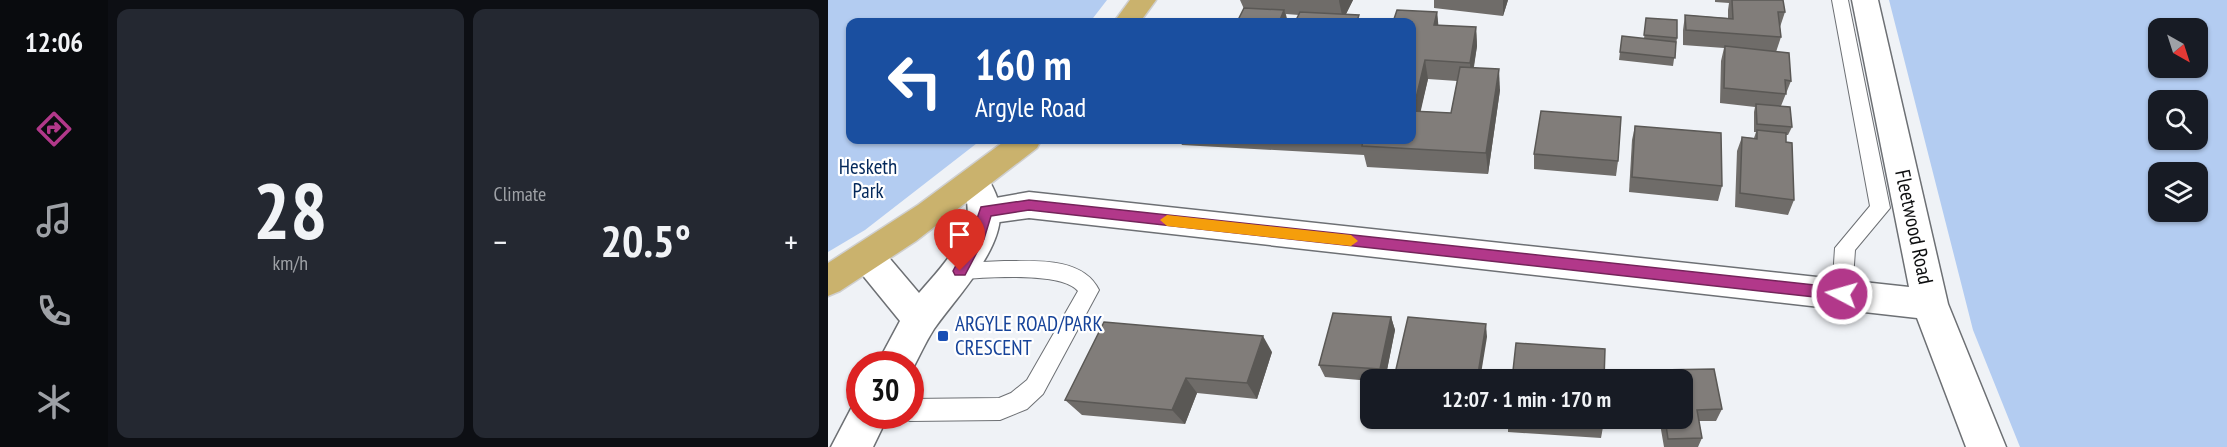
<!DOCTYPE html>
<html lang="en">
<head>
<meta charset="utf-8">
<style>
	:root { --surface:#171b24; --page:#242831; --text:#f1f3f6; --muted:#9ea1a6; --accent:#b2388a }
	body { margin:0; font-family:"PT Sans Narrow",sans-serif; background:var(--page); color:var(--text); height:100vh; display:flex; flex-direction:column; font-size:22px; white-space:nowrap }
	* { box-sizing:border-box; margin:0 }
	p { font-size:20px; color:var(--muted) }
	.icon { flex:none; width:33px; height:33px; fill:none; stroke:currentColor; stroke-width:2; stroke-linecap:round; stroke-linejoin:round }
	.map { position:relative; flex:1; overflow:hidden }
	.sheet { display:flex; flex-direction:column; gap:9px; padding:9px; background:#0d0f14; width:720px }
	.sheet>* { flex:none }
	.banner { position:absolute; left:18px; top:18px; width:570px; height:126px; border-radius:12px; box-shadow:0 2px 4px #0004; background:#1a4fa0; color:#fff; overflow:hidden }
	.needle { width:39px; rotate:141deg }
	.fabs { position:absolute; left:1320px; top:18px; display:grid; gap:12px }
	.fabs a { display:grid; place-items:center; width:60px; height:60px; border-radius:12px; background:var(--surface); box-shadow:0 2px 4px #0004; font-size:30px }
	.speed { position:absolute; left:18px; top:351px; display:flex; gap:12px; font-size:30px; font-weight:700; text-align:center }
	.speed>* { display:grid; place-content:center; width:78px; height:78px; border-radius:50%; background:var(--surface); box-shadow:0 2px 4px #0004; line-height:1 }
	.speed .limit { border:9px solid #d22; background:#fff; color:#111 }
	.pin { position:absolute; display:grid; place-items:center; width:51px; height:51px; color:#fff; margin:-62px -26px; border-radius:50% 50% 50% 0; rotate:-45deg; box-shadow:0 0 6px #0007 }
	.pin .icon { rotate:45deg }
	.me { position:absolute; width:66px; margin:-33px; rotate:276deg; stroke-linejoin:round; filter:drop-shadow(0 0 4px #0008) }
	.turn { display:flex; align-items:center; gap:21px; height:126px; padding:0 30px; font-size:27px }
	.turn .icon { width:78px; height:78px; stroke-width:2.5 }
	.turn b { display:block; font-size:42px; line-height:51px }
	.big { font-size:45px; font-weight:600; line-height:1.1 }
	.sheet .card { flex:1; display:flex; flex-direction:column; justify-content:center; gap:9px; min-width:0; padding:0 21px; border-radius:12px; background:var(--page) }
	.sheet .dial { align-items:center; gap:0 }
	.dial b { font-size:78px; line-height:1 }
	.heat { display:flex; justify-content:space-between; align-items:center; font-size:33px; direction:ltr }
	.sheet .tiles { flex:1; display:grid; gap:9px; grid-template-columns:repeat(2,1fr) }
	.trip { position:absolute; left:532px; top:369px; width:333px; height:60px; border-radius:12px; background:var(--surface); box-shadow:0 2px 4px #0004; font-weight:600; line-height:60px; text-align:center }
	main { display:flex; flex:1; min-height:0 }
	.tab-bar { display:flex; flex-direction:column; width:108px; justify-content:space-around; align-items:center; background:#090b0e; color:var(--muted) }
	.tab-bar .icon { width:42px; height:42px }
	.tab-bar .active { color:var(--accent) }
	.tab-bar b { font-size:27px; color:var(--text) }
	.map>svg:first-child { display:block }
</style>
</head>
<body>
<main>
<nav class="tab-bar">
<b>12:06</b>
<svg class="icon active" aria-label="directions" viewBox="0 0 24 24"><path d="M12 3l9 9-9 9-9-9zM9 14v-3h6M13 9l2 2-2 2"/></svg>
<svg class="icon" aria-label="music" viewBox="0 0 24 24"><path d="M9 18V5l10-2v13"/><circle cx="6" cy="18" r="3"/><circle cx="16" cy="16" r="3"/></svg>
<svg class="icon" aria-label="phone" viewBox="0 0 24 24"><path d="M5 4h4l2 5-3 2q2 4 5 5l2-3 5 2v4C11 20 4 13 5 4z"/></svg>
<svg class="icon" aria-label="climate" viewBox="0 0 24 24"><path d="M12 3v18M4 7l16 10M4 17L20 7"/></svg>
</nav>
<section class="sheet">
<div class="tiles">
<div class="card dial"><b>28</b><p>km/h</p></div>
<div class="card"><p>Climate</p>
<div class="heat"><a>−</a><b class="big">20.5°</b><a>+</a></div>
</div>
</div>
</section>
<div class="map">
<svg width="1399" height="447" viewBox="0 0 1399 447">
	<rect width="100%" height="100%" fill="#eff2f6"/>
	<g fill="#b3ccf1" fill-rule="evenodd">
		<path d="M0 0H279L262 22H22V140H153L37 230 0 252Z"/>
		<path d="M1061 0H1399V447H1192L1145 330ZM1330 28H1370V68H1330ZM1330 100H1370V140H1330ZM1330 172H1370V212H1330Z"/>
	</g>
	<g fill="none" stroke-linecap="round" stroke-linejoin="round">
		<defs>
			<g id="lane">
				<path d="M1004 0H1020L1062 208 1027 250 1024 294 1021 300 1014 303 1007 300 1004 294 1007 248 1042 206Z"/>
				<path d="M176 261C207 261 255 257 271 290L215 394 199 409 172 420 82 421 74 418 73 416H82V399L171 398 183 393 199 380 250 291C233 271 158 278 132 279L125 277 122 271 125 265 132 263Z"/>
			</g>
			<path id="street" d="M1024 0H1050L1120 304 1178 447H1138L1089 318 201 218 157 224 145 220 141 211 145 202 201 192 1081 287Z"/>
			<g id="secondary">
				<path d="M146 169 157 173C165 187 172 199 172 215 172 253 127 299 106 329 97 343 90 359 82 374V364H49L72 321 28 267 23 257 28 247 40 243 52 247 91 293C112 268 148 234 138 198 137 192 133 186 130 181L135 173Z"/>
				<path d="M32 401V416H60L45 447H3L26 403Z"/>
			</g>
			<g id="highway">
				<path d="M302 0H328L312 22H286Z"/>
				<path d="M178 140H213L209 148 88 241 12 291 0 296V263L90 205Z"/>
			</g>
		</defs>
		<use href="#lane" stroke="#6d7074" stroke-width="2"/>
		<use href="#street" stroke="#6d7074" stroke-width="3"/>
		<use href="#secondary" stroke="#6d7074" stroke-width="3"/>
		<use href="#highway" stroke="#cfcfcf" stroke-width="3"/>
		<use href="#lane" fill="#fff" fill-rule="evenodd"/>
		<use href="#street" fill="#fff" fill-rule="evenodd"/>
		<use href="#secondary" fill="#fff" fill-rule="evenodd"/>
		<use href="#highway" fill="#cab26d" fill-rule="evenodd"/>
	</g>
	<g fill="#6f6c69" fill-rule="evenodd">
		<path d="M412 0H525L518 14 532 21 409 22 416 9ZM458 14 471 15 468 20H459Z"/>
		<path d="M606 0H680L675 16 606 8Z"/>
		<path d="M887 0H955L957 12 952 27 953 37 948 52 963 81 953 106 964 127 960 135H958V142L966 200 960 215 907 207 909 151 914 137 926 138 928 132H926V112L927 107 892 103 893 61 896 48 855 45V30L857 15 900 18V10L901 3 887 2Z"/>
		<path d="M609 12 610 25 648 27 649 46 646 67 672 90 660 174 539 167 536 155 354 145 351 140H584V22ZM600 79 629 81 623 113 592 111Z"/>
		<path d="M818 18 849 38 845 66 791 60 794 36 816 39Z"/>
		<path d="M807 126 894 186 890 201 801 192 804 140Z"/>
		<path d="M706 154 790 161 788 176 706 169Z"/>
		<path d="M563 317 567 330 557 380H543V381L497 377 491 365Z"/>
		<path d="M444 352 429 399 369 393 357 424 254 415 237 400Z"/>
		<path d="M886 369 894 409 888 421H871L874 438 870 447H836L831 418H855V380H827L830 370Z"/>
		<path d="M680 418 775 427 773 438 680 432Z"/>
	</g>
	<g fill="#5a5855">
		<path d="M511 0H525L515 20 511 1Z"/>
		<path d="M675 0H680L675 16Z"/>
		<path d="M456 10 460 22 452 20Z"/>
		<path d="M609 12 611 31 606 25Z"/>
		<path d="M648 27 649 46 643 82 642 63Z"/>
		<path d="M597 60 600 79 588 132 585 113Z"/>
		<path d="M671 69 672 90 660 174 658 153Z"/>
		<path d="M563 317 567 330 557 380H556L552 369Z"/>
		<path d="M658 324 659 337 652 380H649Z"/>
		<path d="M435 336 444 352 429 399 419 383Z"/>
		<path d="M358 378 369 393 357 424 344 410Z"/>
	</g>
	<g fill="#817d7a" stroke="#5a5855" stroke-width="1.5">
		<path d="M904 0H955L957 12H950L953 37 858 30 857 15 905 19Z"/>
		<path d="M416 8 456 10 452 20H468L472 12 531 15 529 21H517V22H409Z"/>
		<path d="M569 10 609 12 606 25 648 27 642 63 597 60 585 111H584V22H565Z"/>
		<path d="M818 18 849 20V38L816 35Z"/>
		<path d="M517 21 554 22H517Z"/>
		<path d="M794 36 848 42 847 58 792 52Z"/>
		<path d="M897 46 961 53 963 81 957 80 958 94 896 88Z"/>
		<path d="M632 67 671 69 658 153 534 146 535 140H584V111L623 113Z"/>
		<path d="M928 104 962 107 964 127 929 124Z"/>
		<path d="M713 111 793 117 790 161 706 154Z"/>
		<path d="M807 126 893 133 894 186 804 177Z"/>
		<path d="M929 130 958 133V142L964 143 966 200 912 193 914 137 929 139Z"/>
		<path d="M505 313 563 317 552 369 491 365Z"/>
		<path d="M580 317 658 324 649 380H578L566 378Z"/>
		<path d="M276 322 435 336 419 383 358 378 344 410 237 400Z"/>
		<path d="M688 343 777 349 776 380H684Z"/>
		<path d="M886 369 894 409 869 410 874 438 840 439 837 418H855V380H831L830 370Z"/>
		<path d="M680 418H775V427L679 420Z"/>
	</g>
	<path fill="#b2388a" stroke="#74245a" stroke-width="1.5" d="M201 200 1014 288 1020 290 1022 294 1020 299 1014 300 201 210 163 216 156 239 137 275H127L125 271 142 239 153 207Z"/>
	<path fill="#f59e0b" d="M339 215 523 235 530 241 523 246 339 226 332 220Z"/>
	<rect fill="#1a4fb4" stroke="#fff" stroke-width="2" x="109" y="330" width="12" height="12" rx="3"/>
	<g text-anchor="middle" stroke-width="4.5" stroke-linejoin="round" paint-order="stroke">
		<g font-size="21" fill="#03285b" stroke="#fff">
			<text x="40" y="174">Hesketh<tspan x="40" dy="24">Park</tspan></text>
		</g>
		<g font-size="21" fill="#0d0e0f" stroke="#fff">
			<text transform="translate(1086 227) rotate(78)" y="7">Fleetwood Road</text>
		</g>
		<g font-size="21" fill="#164399" stroke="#fff" text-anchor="start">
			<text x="127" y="331">ARGYLE ROAD/PARK<tspan x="127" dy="24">CRESCENT</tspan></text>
		</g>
	</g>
</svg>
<div class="fabs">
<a><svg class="needle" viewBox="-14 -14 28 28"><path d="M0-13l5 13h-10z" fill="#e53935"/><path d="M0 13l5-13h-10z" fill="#9ea1a6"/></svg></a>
<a><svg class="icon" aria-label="search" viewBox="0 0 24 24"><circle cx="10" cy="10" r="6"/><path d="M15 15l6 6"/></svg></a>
<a><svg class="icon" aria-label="layers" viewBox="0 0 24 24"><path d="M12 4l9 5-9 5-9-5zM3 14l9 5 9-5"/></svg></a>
</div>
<div class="speed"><div class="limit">30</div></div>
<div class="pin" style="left:132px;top:271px;background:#d93025"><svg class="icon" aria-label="arrive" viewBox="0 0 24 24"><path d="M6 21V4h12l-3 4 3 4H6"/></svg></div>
<svg class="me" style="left:1014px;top:294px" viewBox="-20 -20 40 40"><circle r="17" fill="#b2388a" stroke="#fff" stroke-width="3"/><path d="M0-11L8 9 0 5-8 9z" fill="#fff"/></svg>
<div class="trip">12:07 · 1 min · 170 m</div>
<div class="banner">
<div class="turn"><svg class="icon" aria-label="left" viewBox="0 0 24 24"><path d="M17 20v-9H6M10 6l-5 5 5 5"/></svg><div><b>160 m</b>Argyle Road</div></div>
</div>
</div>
</main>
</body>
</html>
